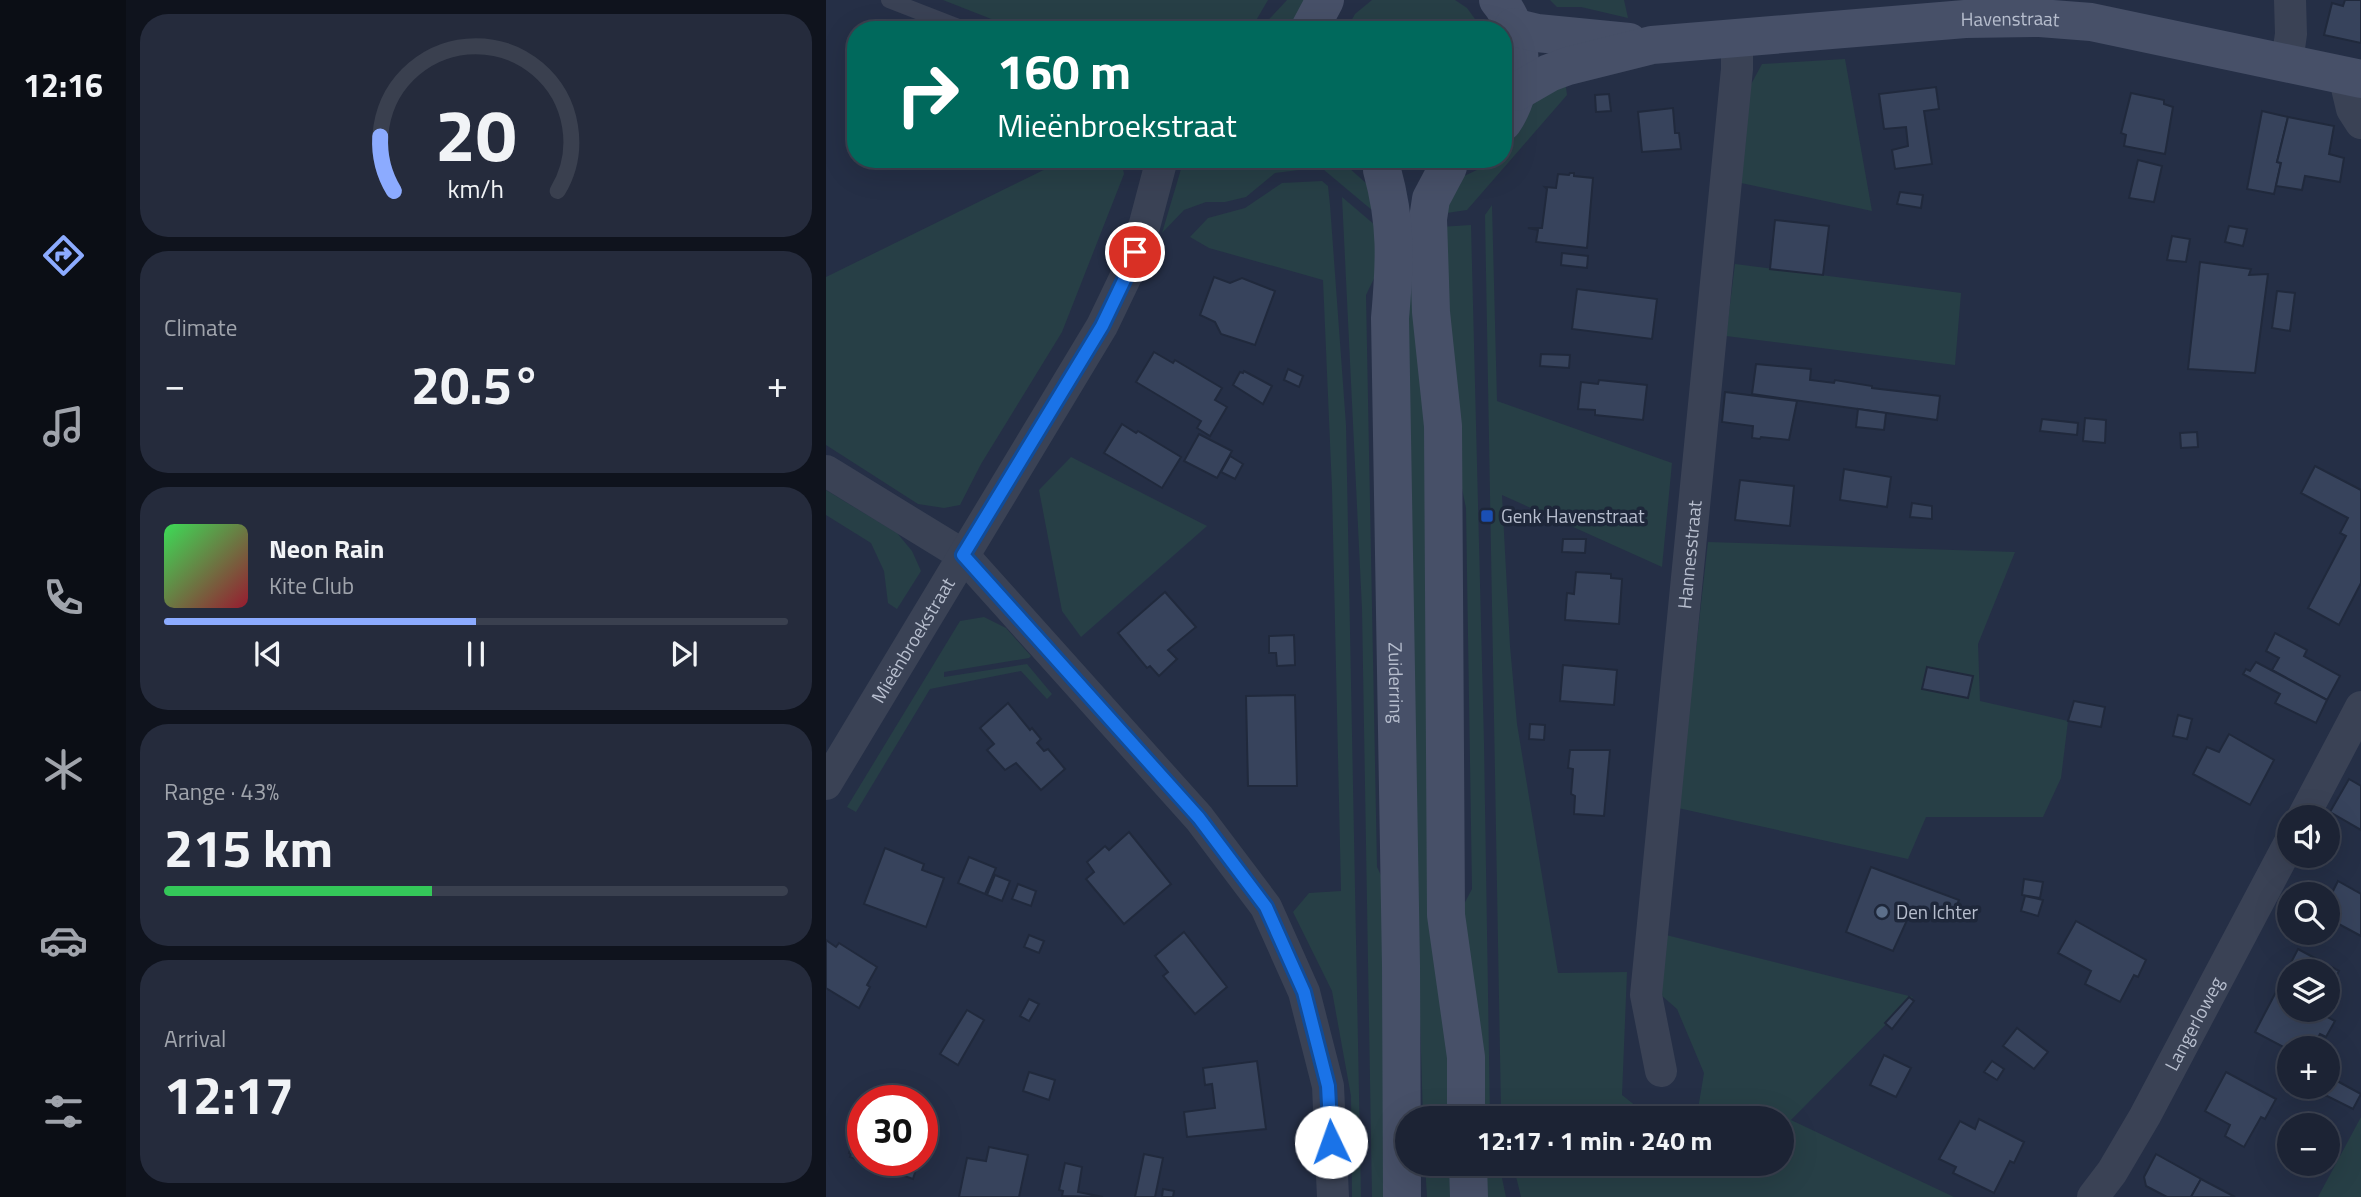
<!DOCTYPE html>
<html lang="en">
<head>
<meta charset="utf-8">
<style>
	:root { --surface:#1c2334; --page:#252b3c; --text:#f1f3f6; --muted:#a0a4ac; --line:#3a404f; --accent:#8cabff }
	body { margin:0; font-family:"Titillium Web",sans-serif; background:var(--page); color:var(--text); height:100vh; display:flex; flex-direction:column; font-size:26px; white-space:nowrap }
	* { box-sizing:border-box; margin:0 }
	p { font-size:23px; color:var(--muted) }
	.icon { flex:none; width:38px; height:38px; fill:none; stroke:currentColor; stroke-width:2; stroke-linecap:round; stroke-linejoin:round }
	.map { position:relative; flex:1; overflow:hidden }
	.details { display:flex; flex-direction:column; gap:14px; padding:14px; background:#0f131d; width:700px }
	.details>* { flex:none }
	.top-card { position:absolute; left:21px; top:21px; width:665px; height:147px; border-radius:28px; box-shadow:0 7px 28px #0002,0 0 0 2px var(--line); background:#00695c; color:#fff; overflow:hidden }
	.buttons { position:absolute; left:1451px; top:805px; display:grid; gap:14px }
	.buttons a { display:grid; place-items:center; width:63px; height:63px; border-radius:50%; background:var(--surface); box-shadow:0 7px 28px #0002,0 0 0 2px var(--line); font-size:35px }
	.speed { position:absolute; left:21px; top:1085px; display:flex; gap:14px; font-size:35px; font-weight:700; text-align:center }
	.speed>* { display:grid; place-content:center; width:91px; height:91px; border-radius:50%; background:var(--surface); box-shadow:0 7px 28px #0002,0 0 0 2px var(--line); line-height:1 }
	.speed .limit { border:10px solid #d22; background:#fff; color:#111 }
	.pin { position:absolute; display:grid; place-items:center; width:60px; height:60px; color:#fff; margin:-30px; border:4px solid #fff; border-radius:50%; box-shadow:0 2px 7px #0007 }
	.me { position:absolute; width:77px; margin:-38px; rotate:357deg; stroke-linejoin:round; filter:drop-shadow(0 0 5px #0008) }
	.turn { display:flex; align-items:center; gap:24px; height:147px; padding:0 35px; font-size:32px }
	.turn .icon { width:91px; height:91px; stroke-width:2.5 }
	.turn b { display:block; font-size:49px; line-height:60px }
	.big { font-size:52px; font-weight:700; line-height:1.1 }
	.details .widget { flex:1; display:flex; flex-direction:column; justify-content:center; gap:10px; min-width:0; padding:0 24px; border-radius:28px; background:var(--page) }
	.details .dial { align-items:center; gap:0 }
	.dial svg { height:182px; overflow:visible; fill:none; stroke:var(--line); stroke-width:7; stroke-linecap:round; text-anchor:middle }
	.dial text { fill:var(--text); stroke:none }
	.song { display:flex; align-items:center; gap:21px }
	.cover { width:84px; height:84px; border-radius:10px; background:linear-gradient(135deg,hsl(130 70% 55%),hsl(350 70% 35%)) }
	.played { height:7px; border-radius:4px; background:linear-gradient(90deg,var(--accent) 50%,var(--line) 50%) }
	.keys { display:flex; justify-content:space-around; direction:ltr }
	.heat { display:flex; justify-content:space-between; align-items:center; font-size:38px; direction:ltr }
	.charge { height:10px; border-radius:5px; background:linear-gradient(90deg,#34c759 43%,var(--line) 0) }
	.trip { position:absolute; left:569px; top:1106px; width:399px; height:70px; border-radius:35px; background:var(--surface); box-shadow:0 7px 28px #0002,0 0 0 2px var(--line); font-weight:700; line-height:70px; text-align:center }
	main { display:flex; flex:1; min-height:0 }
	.dock { display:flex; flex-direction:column; width:126px; justify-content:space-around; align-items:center; background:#0b0e15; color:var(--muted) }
	.dock .icon { width:49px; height:49px }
	.dock .active { color:var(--accent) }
	.dock b { font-size:32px; color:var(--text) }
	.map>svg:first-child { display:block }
</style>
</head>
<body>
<main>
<nav class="dock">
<b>12:16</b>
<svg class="icon active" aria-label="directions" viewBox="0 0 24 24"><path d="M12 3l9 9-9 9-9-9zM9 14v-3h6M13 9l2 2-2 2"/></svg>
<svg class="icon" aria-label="music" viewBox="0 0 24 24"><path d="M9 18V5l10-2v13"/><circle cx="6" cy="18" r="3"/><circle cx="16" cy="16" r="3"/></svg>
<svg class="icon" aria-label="phone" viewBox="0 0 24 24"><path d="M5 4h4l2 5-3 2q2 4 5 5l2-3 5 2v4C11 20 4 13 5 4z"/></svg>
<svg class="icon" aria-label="climate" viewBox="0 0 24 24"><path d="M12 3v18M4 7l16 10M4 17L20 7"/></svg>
<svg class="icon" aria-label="car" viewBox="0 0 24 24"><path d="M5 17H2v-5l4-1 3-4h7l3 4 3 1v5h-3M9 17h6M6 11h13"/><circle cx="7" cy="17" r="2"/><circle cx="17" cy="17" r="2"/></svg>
<svg class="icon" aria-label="filters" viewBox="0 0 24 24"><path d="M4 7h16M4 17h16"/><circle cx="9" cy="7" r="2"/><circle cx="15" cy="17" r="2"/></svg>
</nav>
<section class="details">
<div class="widget dial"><svg viewBox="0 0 100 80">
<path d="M14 69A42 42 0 1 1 86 69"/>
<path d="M14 69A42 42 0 0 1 8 45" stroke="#8cabff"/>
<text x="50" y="56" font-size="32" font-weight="700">20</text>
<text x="50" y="72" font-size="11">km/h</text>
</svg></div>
<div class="widget"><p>Climate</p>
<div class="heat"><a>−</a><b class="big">20.5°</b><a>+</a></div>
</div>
<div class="widget">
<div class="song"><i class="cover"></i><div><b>Neon Rain</b><p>Kite Club</p></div></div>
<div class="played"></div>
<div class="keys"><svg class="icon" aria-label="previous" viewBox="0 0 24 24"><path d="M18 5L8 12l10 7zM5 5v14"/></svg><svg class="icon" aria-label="pause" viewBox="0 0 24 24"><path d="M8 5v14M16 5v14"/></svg><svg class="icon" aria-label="next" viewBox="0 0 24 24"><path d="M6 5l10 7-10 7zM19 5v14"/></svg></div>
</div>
<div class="widget"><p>Range · 43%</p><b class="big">215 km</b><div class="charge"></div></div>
<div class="widget"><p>Arrival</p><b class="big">12:17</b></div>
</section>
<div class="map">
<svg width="1535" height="1197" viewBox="0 0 1535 1197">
	<rect width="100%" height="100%" fill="#252f46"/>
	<g fill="#273f46">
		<path d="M117 0H442L428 24 417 30H193Z"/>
		<path d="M461 0H482L467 30H433Z"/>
		<path d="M546 0H629L641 8 657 30H520L529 14Z"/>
		<path d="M724 0H798L802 18 755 7H731Z"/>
		<path d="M1019 59 1046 211 915 183 923 88 936 64Z"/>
		<path d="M739 80 741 95 641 210 614 214 632 179 655 168 664 159H677V147L706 104Z"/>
		<path d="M240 159H295L298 174 236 332 155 464 134 505 118 508 92 504 0 445V277Z"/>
		<path d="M358 159H469L481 169 449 173 420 197 399 202H380L358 210 336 233Z"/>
		<path d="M485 159H510L523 168 541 184 547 211Z"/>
		<path d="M496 181 502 186 504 205 520 425 535 1197H526L525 1096 506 991 467 912 483 893 515 891 506 489 497 280 383 248 364 237 382 218 419 208 456 183Z"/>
		<path d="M516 197 550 226 553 268 540 295 551 867 563 892 570 1197H546L536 609Z"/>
		<path d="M666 205 671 401 846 463 836 567 676 495 684 646 691 724 732 973 801 972 796 1095 825 1118H677L675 1110 659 215Z"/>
		<path d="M645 225 658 743 664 1118H655L637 906 646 889 640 508 635 484 613 227Z"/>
		<path d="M593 227 634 1118H597L574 359Z"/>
		<path d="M909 264 1135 293 1129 365 900 336Z"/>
		<path d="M245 457 381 526 255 637 236 611 213 490Z"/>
		<path d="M0 490 71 533 86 551 95 571 71 609 62 603 58 571 45 543 0 515Z"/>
		<path d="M882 542 1189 552 1152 644 1154 701 1242 721 1235 778 1217 817H1100L1082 859 852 808Z"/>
		<path d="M158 617 180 628 205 656 203 658 118 672V677L201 664 226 694 221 699 195 671 104 689 30 812 21 807 134 621Z"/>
		<path d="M840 935 1087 997 965 1120 1128 1197H695L687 1164H956V1118H837L872 1109 878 1073 851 1009 835 995Z"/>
		<path d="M1535 1117V1197H1492Z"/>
		<path d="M599 1164H635L636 1197H601Z"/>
		<path d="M656 1164H673L680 1197H657Z"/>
	</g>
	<g fill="#37435c" stroke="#20293c" stroke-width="2">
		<path d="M1519 0H1535V43L1498 35 1506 3 1517 6Z"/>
		<path d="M1110 87 1113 109 1098 111 1106 164 1069 169 1066 150 1082 146 1080 127 1058 129 1053 94Z"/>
		<path d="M1305 93 1338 100V104L1347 107 1339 154 1298 146 1300 135 1295 133Z"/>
		<path d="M783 94 785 111 770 112 769 95Z"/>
		<path d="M847 108 849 133H853L855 149 816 152 812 112Z"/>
		<path d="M1436 111 1462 117 1451 162 1455 163 1448 194 1421 189Z"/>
		<path d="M1462 117 1508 126 1503 154 1518 158 1514 182 1479 176 1476 190 1450 186 1455 163 1451 162Z"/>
		<path d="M1312 160 1336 166 1328 202 1303 198Z"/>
		<path d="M744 173H748V176L767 178 761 248 710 242 712 230 702 228H716L721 189 719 187 730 188 732 174 743 175Z"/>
		<path d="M1074 192 1097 195 1095 208 1071 204Z"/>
		<path d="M949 220 1003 226 997 275 944 269Z"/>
		<path d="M1403 226 1421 229 1417 246 1399 242Z"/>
		<path d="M1346 236 1364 239 1360 262 1341 260Z"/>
		<path d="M736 253 762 256 761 268 735 265Z"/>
		<path d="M1374 262 1425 269 1423 275 1442 274 1429 373 1362 369Z"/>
		<path d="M388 277 404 283 416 278 449 291 429 345 395 334 389 322 374 315Z"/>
		<path d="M751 289 831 299 826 339 746 329Z"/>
		<path d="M1451 291 1469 293 1464 331 1446 328Z"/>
		<path d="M328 352 347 363 349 360 396 388 389 400 401 407 384 436 371 428 375 421 310 382Z"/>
		<path d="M715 354 744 355 743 368 714 366Z"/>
		<path d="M930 364 985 369 984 380 1008 383 1009 380 1046 386V388L1114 396 1111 420 926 394Z"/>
		<path d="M462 369 477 376 473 387 458 380Z"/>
		<path d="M418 371 446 386 437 404 407 385 414 372 417 373Z"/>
		<path d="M773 380 821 385 817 420 769 415V410L752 409 755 382 772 384Z"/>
		<path d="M899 392 971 401 963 440 935 437 934 439 926 438 927 426 896 422Z"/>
		<path d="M1032 409 1060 413 1058 430 1030 427Z"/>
		<path d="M1259 418 1280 420 1279 443 1257 441Z"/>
		<path d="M1216 419 1252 423 1251 435 1214 431Z"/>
		<path d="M296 424 310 433 312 431 355 457 336 488 278 453Z"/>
		<path d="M1371 432 1372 447 1355 448 1354 433Z"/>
		<path d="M373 434 406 451 391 478 358 461Z"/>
		<path d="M404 456 417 464 409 479 395 472Z"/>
		<path d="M1489 466 1535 490V583L1513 625 1482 608 1520 536 1514 533 1522 518 1475 493Z"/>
		<path d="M1018 469 1065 477 1061 507 1014 500Z"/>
		<path d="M914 480 968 486 964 526 909 520Z"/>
		<path d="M1086 503 1106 506V519L1084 517Z"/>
		<path d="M737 539H760L759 553 736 552Z"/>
		<path d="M750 572 785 574V578L796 579 793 624 739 620 741 593 748 594Z"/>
		<path d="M339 592 370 627 342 650 351 659 333 676 324 666 321 668 292 633Z"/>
		<path d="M1449 633 1481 650 1478 656 1514 676 1501 700 1446 670 1453 658 1440 651Z"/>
		<path d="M468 635 469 665 451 666 450 653H443V636Z"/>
		<path d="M1430 662 1501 700 1490 723 1449 703 1454 694 1417 674 1420 669 1424 671Z"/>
		<path d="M737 665 791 670 788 705 734 701Z"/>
		<path d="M1101 667 1147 676 1142 698 1096 689Z"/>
		<path d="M469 695 471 786H422L420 696Z"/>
		<path d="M1248 701 1279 707 1275 727 1242 721Z"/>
		<path d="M182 703 204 730 206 728 215 739 211 743 218 751 222 749 239 769 215 790 190 763 179 770 161 750 168 744 154 728Z"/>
		<path d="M1352 715 1366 719 1361 739 1347 736Z"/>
		<path d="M704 724 719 725 718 740 703 739Z"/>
		<path d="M1403 734 1448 760 1424 805 1367 774 1381 747 1393 752Z"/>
		<path d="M744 750H784L778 816 748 814 749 796 745 794 747 769 742 768Z"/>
		<path d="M1523 779 1535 786V830L1504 812Z"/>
		<path d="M303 832 345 884 298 924 260 879 268 872 261 862 279 846 283 850Z"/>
		<path d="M59 848 98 864 96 870 118 878 100 927 38 904Z"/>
		<path d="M143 857 170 868 159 894 132 883Z"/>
		<path d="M1045 867 1133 900 1124 921 1087 907 1067 951 1020 932Z"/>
		<path d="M169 875 184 881 176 901 161 895Z"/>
		<path d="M1198 879 1217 882 1214 898 1196 895Z"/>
		<path d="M1512 881 1535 894V936L1509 922 1513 915 1502 908V901Z"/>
		<path d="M192 884 210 891 205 906 186 899Z"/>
		<path d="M1199 896 1217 900 1212 916 1195 911Z"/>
		<path d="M1250 921 1320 960 1312 977 1308 975 1294 1002 1259 984 1265 971 1232 953Z"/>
		<path d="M358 932 401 987 369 1014 337 976 342 972 329 956Z"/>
		<path d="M203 935 218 941 213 953 198 947Z"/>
		<path d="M0 940 10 947 13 943 51 967 41 985 44 987 33 1008 0 988Z"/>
		<path d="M1472 949 1513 971 1502 991V971H1463V996L1451 990Z"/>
		<path d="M1451 990 1463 997V1010H1488L1509 1021 1500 1037 1494 1034 1488 1044 1478 1039 1473 1048H1463V1050L1429 1032Z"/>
		<path d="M1083 997 1088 1001 1066 1029 1059 1023Z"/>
		<path d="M203 999 213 1004 203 1021 194 1016Z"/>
		<path d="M141 1010 158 1020 132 1065 114 1054Z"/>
		<path d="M1191 1028 1222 1052 1208 1069 1177 1046Z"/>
		<path d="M1058 1055 1085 1068 1070 1097 1044 1085Z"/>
		<path d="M431 1061 440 1129 361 1137 358 1112 389 1108 386 1084 379 1085 377 1068Z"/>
		<path d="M1166 1061 1178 1069 1171 1080 1158 1072Z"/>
		<path d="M203 1072 229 1080 223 1100 197 1091Z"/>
		<path d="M1400 1072 1450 1099 1439 1119 1435 1117 1418 1147 1399 1136 1404 1125 1379 1111Z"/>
		<path d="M1502 1076 1535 1094 1527 1109 1483 1087H1502Z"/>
		<path d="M37 1112V1160H93L87 1179 24 1157 25 1154 23 1153Z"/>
		<path d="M1153 1119 1198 1142 1188 1163 1184 1161 1168 1193 1127 1173 1130 1167 1113 1159 1134 1121 1149 1129Z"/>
		<path d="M163 1147 202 1155 193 1197H133L141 1158 160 1161Z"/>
		<path d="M318 1154 337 1158 329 1197H309Z"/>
		<path d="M1330 1154 1375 1179 1365 1197H1341L1320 1186 1318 1177Z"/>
		<path d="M239 1163 256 1167 252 1192 277 1197 236 1196 237 1191 233 1190Z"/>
		<path d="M1375 1179 1409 1197H1365Z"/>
		<path d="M337 1189 348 1191 347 1197H336Z"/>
	</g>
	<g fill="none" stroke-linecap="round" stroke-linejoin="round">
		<path stroke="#3a4255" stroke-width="16" d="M63 0 140 30"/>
		<g stroke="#3a4255" stroke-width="32">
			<path d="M1461 62 1465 34 1464 0"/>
			<path d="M1518 75 1526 109 1535 123"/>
			<path d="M0 471 137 555 373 818 440 907 478 992 502 1086 507 1197"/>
			<path id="s1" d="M0 784 276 326 300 276 318 227 336 159"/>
			<path d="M1477 817 1535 707"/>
			<path id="s2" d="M835 1071 820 995 911 69V39"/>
			<path id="s3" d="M1267 1197 1286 1172 1319 1116 1463 844"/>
		</g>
		<g stroke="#475068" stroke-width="38">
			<path d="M672 0C699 32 701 87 677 122"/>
			<path d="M687 27 711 33 803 42"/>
			<path d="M483 30 499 0"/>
			<path id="s4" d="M690 92 723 73 742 66 826 45 1139 19 1214 18 1265 22 1535 79"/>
			<path d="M622 167 605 199 602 219 605 312 617 426 620 915 640 1057V1118"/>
			<path id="s5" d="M556 170C571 224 569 262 564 318L575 966 576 1197"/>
			<path d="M642 1164 643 1197"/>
		</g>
	</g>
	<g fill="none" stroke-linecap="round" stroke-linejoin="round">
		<defs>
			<path id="route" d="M309 252 300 276 276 326 137 555 373 818 440 907 478 992 502 1086 505 1142"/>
		</defs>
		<use href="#route" stroke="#114b97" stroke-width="18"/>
		<use href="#route" stroke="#1a73e8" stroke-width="12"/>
	</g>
	<rect fill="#1a4fb4" stroke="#1e273a" stroke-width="2.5" x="654" y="509" width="14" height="14" rx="3.5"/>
	<circle fill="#5c6f8a" stroke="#1e273a" stroke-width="2.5" cx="1056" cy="912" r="7"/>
	<g text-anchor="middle" stroke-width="7" stroke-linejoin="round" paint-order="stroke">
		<g font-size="19" fill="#b7bece" stroke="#1e273a">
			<text dy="7" stroke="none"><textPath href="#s4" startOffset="504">Havenstraat</textPath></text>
			<text dy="7" stroke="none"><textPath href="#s2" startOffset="520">Hannesstraat</textPath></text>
			<text dy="7" stroke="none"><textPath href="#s1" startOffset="168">Mieënbroekstraat</textPath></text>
			<text dy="7" stroke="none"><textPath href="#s5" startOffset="514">Zuiderring</textPath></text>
			<text dy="7" stroke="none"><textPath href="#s3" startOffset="201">Langerloweg</textPath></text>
		</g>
		<g font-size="19" fill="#b7bece" stroke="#1e273a" text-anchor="start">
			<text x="675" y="523">Genk Havenstraat</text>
			<text x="1070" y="919">Den Ichter</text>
		</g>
	</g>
</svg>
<div class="buttons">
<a><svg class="icon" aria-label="sound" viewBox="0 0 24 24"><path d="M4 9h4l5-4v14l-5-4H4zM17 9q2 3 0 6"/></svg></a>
<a><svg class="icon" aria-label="search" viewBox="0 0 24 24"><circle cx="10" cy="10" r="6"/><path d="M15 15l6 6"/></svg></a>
<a><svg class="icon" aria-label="layers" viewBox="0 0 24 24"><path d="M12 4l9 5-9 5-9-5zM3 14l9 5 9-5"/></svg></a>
<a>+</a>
<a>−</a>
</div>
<div class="speed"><div class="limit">30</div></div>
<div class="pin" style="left:309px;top:252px;background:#d93025"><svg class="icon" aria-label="arrive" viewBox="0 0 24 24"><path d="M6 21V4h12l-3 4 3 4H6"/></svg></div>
<svg class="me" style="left:505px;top:1142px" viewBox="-20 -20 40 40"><circle r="19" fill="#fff"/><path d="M0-13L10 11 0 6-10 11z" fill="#1a73e8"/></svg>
<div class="trip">12:17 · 1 min · 240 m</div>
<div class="top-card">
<div class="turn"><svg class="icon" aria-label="right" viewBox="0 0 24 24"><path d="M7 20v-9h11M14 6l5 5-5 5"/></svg><div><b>160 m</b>Mieënbroekstraat</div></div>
</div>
</div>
</main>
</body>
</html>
